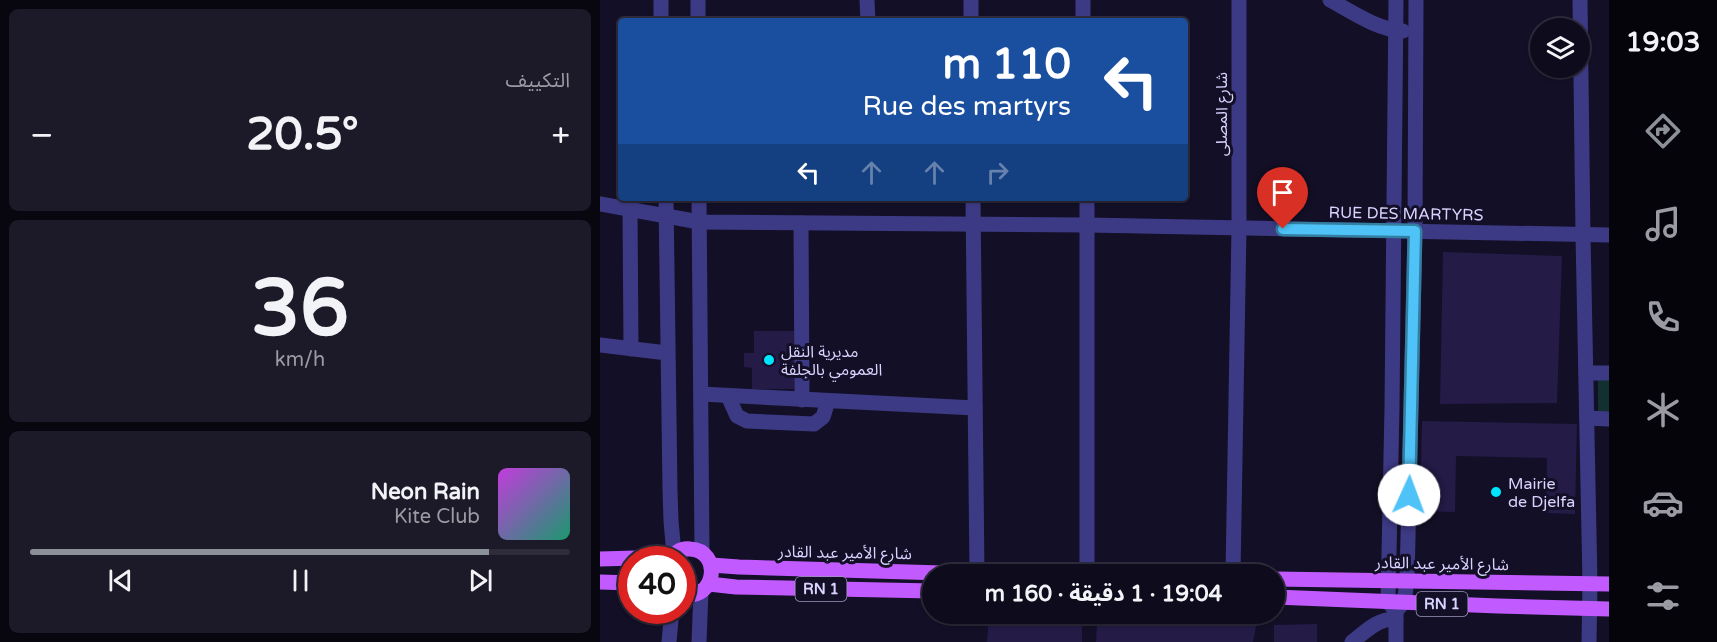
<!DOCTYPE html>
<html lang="ar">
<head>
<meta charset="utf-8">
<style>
	:root { --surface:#0e0b1c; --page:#1c1929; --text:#f1f3f6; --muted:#9b9ba3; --line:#2e2b3b; --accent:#8c9099 }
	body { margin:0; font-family:"Varela Round","Noto Sans Arabic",sans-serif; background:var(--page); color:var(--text); direction:rtl; height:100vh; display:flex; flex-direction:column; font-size:22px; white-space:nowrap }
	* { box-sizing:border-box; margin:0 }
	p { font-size:20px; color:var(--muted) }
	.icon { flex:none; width:33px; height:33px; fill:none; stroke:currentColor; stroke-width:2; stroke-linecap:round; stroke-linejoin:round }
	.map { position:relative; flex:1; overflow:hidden; direction:ltr }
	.drawer { display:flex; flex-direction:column; gap:9px; padding:9px; background:#08060f; width:600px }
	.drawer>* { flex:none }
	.banner { position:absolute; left:18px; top:18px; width:570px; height:183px; border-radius:6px; box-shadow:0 2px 4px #0004,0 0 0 2px var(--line); direction:rtl; background:#1a4fa0; color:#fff; overflow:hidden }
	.buttons { position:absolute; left:930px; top:18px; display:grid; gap:12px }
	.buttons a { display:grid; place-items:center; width:60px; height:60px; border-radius:50%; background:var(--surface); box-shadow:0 2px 4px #0004,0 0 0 2px var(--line); font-size:30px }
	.speed { position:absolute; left:18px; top:546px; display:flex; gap:12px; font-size:30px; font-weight:700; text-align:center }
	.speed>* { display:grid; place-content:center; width:78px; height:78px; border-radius:50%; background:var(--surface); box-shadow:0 2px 4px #0004,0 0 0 2px var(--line); line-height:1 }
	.speed .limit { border:9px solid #d22; background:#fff; color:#111 }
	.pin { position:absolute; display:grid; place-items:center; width:51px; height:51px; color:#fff; margin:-62px -26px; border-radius:50% 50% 50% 0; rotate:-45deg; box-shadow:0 0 6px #0007 }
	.pin .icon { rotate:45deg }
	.me { position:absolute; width:66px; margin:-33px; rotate:2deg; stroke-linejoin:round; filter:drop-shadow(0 0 4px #0008) }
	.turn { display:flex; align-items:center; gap:21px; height:126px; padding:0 18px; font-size:27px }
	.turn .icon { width:78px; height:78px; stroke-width:2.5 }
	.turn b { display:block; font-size:42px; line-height:51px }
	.lanes { display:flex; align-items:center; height:57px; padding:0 18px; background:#0003; justify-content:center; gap:30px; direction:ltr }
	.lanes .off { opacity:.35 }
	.big { font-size:45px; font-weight:700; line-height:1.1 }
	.drawer .tile { flex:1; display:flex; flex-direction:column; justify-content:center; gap:9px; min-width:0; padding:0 21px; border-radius:9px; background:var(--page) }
	.drawer .dial { align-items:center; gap:0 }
	.dial b { font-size:78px; line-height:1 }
	.song { display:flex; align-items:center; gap:18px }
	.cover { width:72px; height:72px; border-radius:9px; background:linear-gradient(135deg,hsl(290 70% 55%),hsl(160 70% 35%)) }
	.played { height:6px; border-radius:3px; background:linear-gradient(90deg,var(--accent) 85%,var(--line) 85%) }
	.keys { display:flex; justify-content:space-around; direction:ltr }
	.heat { display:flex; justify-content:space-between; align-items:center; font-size:33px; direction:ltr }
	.trip { position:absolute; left:322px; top:564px; width:363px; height:60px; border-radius:30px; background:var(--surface); box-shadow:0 2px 4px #0004,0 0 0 2px var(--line); font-weight:700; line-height:60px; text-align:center; direction:rtl }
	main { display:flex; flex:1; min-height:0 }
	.tabs { display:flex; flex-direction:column; width:108px; justify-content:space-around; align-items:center; background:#06040b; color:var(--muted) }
	.tabs .icon { width:42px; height:42px }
	.tabs .current { color:var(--accent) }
	.tabs b { font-size:27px; color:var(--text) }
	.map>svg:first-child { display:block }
</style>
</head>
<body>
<main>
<nav class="tabs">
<b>19:03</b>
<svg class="icon current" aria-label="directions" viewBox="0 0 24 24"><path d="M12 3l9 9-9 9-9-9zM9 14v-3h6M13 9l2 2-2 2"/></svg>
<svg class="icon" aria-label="music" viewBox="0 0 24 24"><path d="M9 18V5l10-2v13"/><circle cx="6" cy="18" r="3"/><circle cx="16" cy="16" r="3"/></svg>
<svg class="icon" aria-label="phone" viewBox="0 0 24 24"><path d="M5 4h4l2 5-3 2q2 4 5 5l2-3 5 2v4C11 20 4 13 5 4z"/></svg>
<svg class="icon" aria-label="climate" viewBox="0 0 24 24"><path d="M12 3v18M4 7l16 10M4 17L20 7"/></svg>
<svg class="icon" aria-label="car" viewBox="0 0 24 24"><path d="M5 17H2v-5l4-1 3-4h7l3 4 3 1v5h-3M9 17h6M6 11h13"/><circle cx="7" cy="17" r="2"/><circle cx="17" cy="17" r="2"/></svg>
<svg class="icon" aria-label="filters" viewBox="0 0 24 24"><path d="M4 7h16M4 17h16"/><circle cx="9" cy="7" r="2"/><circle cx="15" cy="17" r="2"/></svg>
</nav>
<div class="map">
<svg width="1009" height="642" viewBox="0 0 1009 642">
	<rect width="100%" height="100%" fill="#130f26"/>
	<rect fill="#12302f" x="998" y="376" width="11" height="42"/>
	<g fill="#241b47">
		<path d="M843 252 962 256 957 403 840 404Z"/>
		<path d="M154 331H194V389H152V368L144 367V353H154Z"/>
		<path d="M822 421 977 424 975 514 946 513 947 458 856 456 855 512 820 511Z"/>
		<path d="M389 616 482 619V642H387Z"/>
		<path d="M497 622 571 624 657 622 653 642H496Z"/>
		<path d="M717 624V642H674V625Z"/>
	</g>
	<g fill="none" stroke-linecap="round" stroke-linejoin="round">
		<g stroke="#3d3a85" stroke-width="15">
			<path d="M61 0V21"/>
			<path d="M98 0V21"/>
			<path d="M267 0 268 21"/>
			<path d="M371 0V21"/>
			<path d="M483 0V21"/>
			<path d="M730 0C752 12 778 30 803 31"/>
			<path d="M796 0 792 408 788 602 796 611V642"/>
			<path d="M980 0 983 235 990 584 989 642"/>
			<path d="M66 198 70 490 71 521 74 554"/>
			<path d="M99 198 102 553"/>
			<path d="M373 198 377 574"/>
			<path d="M487 198V573"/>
			<path d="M0 204 99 222 487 225 1009 235"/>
			<path d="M30 210 31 349"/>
			<path d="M201 223 202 400"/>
			<path d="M0 345 67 353"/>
			<path d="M986 373H1009"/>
			<path d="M101 394 375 408"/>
			<path d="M128 396 137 416 147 421 214 424 223 417 228 401"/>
			<path d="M987 418 1009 419"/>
			<path d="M633 574 639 227V0"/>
			<path d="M796 611 804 602 807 581 815 231 816 0"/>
			<path d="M69 642 72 610"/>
			<path d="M99 642 101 591"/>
			<path d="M752 642C765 632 778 618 796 619"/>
		</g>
		<g stroke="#c25bff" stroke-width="15">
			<path d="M0 559 71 557"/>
			<path d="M70 560C75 552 81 548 90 549 122 550 117 602 82 594"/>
			<path d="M111 565 139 567 377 574H521"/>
			<path d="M675 579 1009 584"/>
			<path d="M0 582 32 583"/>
			<path d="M109 584 136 587 333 591"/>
			<path d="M675 597 898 606 1009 609"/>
		</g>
	</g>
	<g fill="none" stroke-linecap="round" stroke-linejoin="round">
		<defs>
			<path id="route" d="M683 229 815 231 809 495"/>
		</defs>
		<use href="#route" stroke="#337fa1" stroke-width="15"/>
		<use href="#route" stroke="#4fc3f7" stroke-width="10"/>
	</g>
	<g fill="#00e5ff" stroke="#130f26" stroke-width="2">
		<circle cx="169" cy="360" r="6"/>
		<circle cx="896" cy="492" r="6"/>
	</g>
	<g text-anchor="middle" stroke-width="6" stroke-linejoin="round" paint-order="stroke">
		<g fill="#130f26" stroke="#9e99be" stroke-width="1.5">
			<rect x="195.5" y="577" width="51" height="24" rx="4.5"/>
			<rect x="816.5" y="592" width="51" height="24" rx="4.5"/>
		</g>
		<g font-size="15" font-weight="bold" fill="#d9d4ff">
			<text x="221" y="594">RN 1</text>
			<text x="842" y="609">RN 1</text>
		</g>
		<g font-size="16" fill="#d9d4ff" stroke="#130f26">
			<text transform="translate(621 114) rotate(-90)" y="6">شارع المصلى</text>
			<text transform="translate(806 213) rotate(1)" y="6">RUE DES MARTYRS</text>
			<text transform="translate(245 552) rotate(1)" y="6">شارع الأمير عبد القادر</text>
			<text transform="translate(842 563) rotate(1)" y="6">شارع الأمير عبد القادر</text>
		</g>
		<g font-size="16" fill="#d9d4ff" stroke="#130f26" text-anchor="start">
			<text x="181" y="357">مديرية النقل<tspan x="181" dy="18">العمومي بالجلفة</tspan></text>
			<text x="908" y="489">Mairie<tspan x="908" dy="18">de Djelfa</tspan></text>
		</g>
	</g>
</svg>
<div class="buttons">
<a><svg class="icon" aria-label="layers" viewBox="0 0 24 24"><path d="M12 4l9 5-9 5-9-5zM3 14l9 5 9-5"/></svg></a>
</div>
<div class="speed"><div class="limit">40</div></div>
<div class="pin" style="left:683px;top:229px;background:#d93025"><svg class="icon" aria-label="arrive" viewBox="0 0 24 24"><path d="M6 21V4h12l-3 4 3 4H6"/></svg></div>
<svg class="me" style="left:809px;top:495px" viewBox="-20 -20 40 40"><circle r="19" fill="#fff"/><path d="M0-13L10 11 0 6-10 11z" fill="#4fc3f7"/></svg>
<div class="trip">19:04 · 1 دقيقة · 160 m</div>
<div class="banner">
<div class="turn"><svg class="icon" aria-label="left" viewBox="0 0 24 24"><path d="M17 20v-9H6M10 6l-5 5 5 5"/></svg><div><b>110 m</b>Rue des martyrs</div></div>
<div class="lanes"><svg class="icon" aria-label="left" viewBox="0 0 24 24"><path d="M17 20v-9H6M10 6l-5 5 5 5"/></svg><svg class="icon off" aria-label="ahead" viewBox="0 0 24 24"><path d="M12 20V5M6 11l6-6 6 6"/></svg><svg class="icon off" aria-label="ahead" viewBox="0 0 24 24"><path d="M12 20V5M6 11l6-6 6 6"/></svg><svg class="icon off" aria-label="right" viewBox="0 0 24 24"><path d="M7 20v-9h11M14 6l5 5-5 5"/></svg></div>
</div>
</div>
<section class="drawer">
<div class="tile"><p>التكييف</p>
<div class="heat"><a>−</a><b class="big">20.5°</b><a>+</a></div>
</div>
<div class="tile dial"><b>36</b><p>km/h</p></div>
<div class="tile">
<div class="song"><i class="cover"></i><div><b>Neon Rain</b><p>Kite Club</p></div></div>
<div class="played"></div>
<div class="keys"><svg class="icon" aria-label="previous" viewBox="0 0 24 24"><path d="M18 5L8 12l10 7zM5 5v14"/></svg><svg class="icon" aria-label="pause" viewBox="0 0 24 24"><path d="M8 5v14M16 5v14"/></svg><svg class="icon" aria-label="next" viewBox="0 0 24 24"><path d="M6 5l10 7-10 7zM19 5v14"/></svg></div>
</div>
</section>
</main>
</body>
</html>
